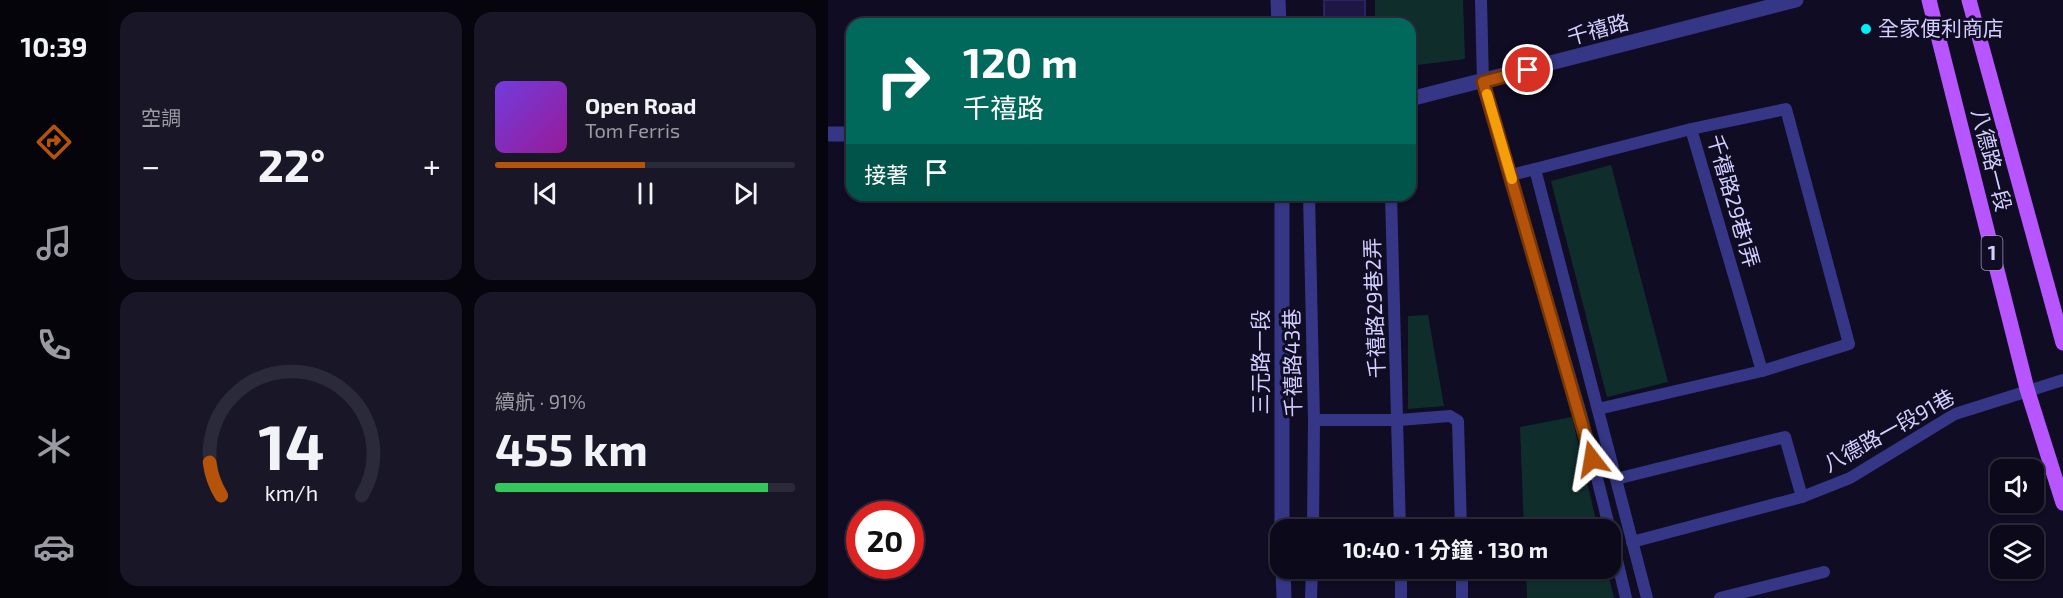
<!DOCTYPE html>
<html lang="zh-TW">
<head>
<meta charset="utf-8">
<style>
	:root { --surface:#0b091a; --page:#191727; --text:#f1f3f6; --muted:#9a9aa2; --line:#2b2a39; --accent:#b45309 }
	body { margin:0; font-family:"Exo 2","Noto Sans TC",sans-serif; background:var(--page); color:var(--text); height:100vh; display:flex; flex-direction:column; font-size:22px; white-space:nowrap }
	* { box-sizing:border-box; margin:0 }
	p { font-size:20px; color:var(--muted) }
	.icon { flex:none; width:33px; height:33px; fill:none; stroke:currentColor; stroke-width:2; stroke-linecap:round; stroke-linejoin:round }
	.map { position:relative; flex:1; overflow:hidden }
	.drawer { display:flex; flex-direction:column; gap:12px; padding:12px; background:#06050e; width:720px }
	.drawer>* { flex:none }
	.guide { position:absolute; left:18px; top:18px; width:570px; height:183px; border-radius:18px; box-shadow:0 2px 4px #0004,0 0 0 2px var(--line); background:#00695c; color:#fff; overflow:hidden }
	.buttons { position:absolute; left:1162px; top:459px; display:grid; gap:12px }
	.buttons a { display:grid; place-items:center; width:54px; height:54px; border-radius:12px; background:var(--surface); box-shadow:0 2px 4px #0004,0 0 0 2px var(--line); font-size:30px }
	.speed { position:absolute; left:18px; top:501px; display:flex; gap:12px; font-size:30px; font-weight:700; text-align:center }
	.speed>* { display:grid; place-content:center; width:78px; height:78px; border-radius:50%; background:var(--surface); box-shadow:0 2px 4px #0004,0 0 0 2px var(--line); line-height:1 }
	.speed .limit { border:9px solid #d22; background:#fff; color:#111 }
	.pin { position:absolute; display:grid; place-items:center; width:51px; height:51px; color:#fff; margin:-26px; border:3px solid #fff; border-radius:50%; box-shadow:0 2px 6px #0007 }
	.me { position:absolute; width:66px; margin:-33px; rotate:346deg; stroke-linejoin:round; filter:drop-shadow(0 0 4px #0008) }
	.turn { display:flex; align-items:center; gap:21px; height:126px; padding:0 18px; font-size:27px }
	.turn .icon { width:78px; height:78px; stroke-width:2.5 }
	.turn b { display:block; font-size:42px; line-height:51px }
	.then { display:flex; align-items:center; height:57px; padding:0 18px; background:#0003; gap:12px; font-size:22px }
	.big { font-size:45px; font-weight:700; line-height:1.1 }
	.drawer .card { flex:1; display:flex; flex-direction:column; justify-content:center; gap:9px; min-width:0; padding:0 21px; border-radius:18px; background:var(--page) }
	.drawer .dial { align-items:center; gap:0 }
	.dial svg { height:156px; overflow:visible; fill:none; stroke:var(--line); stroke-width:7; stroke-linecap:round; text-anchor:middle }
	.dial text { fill:var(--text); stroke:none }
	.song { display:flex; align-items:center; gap:18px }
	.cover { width:72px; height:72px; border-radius:9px; background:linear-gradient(135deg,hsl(260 70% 55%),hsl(300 70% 35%)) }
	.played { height:6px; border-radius:3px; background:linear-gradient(90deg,var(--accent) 50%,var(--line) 50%) }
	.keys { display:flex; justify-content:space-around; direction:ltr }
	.heat { display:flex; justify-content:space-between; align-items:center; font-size:33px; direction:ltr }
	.charge { height:9px; border-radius:4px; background:linear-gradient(90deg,#34c759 91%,var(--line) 0) }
	.drawer .tiles { flex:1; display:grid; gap:12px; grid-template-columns:repeat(2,1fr) }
	.trip { position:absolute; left:442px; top:519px; width:351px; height:60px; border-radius:18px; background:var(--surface); box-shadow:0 2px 4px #0004,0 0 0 2px var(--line); font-weight:700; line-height:60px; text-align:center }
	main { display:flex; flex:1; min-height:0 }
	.menu { display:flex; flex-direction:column; width:108px; justify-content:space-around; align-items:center; background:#04040a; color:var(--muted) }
	.menu .icon { width:42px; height:42px }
	.menu .current { color:var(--accent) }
	.menu b { font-size:27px; color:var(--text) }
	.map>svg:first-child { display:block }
</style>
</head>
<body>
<main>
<nav class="menu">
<b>10:39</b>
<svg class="icon current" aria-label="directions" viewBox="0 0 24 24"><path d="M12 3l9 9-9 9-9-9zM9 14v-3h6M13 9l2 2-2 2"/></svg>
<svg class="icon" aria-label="music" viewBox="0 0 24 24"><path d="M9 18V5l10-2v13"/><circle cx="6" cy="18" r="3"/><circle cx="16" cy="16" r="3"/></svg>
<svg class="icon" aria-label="phone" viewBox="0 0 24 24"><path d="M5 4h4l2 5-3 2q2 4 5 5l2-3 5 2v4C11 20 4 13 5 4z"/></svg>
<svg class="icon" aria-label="climate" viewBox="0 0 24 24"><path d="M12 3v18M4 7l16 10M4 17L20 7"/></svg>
<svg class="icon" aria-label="car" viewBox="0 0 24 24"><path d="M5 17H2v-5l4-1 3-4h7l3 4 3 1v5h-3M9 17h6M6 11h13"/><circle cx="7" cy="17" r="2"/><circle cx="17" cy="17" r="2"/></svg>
</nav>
<section class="drawer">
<div class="tiles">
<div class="card"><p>空調</p>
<div class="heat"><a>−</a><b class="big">22°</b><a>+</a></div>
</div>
<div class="card">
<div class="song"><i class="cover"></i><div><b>Open Road</b><p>Tom Ferris</p></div></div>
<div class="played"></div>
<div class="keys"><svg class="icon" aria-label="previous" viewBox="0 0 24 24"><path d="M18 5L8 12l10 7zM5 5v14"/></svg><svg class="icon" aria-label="pause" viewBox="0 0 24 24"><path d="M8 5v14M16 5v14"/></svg><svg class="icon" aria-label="next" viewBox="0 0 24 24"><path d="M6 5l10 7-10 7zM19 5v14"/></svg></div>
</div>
<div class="card dial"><svg viewBox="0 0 100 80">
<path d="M14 69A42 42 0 1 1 86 69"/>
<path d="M14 69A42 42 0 0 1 8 52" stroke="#b45309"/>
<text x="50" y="56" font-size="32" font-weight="700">14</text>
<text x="50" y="72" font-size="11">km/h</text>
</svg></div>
<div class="card"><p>續航 · 91%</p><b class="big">455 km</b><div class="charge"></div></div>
</div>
</section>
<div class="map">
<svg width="1235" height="598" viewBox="0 0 1235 598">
	<rect width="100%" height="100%" fill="#0f0c23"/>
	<g fill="#0f2e2b">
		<path d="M547 0H635L637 59 582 66V24H547Z"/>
		<path d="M783 165 840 382 779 397 723 181Z"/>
		<path d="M600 315 616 406 580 409V316Z"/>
		<path d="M744 417 770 529H696L692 427Z"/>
		<path d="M698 569H779L786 598H699Z"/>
	</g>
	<rect fill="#1e1745" stroke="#332873" stroke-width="1.5" x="496" y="0" width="41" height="24"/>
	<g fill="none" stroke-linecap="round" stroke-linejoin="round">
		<g stroke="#353685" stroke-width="12">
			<path d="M653 0 655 82 753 414 782 530"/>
			<path d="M863 129 934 371"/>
			<path d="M707 169 863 129 958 109 1021 344 934 371 770 409"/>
			<path d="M683 175 707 169 819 598"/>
			<path d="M481 195 486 420 485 530"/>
			<path d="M563 195 572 530"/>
			<path d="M486 420H571L622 416 630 421 633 530"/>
			<path d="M788 479 957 437 974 497 804 542"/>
			<path d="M974 497 1022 478 1127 414 1235 380"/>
			<path d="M783 535 798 598"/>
			<path d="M573 568V598"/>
			<path d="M634 568V598"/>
			<path d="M483 598 484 568"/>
			<path d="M892 598 996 572"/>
		</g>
		<g stroke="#353685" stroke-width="15">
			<path d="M450 0 451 24"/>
			<path d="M454 195V530"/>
			<path d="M455 568 456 598"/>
		</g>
		<g stroke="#353685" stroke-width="15">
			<path d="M582 99 968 0"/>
			<path d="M0 134H24"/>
		</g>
		<g stroke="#b756ff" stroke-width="15">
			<path d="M1101 0 1199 389 1235 503"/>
			<path d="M1141 0 1235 343"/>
		</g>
	</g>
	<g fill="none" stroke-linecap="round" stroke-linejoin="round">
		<defs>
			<path id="route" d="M700 70 655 82 764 459"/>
		</defs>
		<use href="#route" stroke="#753606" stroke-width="15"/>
		<use href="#route" stroke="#b45309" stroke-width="10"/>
		<path stroke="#f59e0b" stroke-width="10" d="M659 94 684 179"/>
	</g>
	<circle fill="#00eefa" stroke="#0f0c23" stroke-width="2" cx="1038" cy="29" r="6"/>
	<g text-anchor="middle" stroke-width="6" stroke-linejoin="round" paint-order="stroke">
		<rect fill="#0f0c23" stroke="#9894bd" stroke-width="1.5" x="1153.5" y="236" width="21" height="34" rx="4.5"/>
		<g font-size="20" font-weight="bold" fill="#d2cfff">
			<text x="1164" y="260">1</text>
		</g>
		<g font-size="21" fill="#d2cfff" stroke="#0f0c23" text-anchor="start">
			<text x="1050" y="36">全家便利商店</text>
		</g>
		<g font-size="21" fill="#d2cfff" stroke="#0f0c23">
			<text transform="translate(770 30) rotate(-15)" y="7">千禧路</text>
			<text transform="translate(1163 160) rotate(76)" y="7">八德路一段</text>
			<text transform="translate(905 201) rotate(74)" y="7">千禧路29巷1弄</text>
			<text transform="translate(547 308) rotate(-92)" y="7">千禧路29巷2弄</text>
			<text transform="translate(433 362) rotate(-90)" y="7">三元路一段</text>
			<text transform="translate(465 363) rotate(-91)" y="7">千禧路43巷</text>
			<text transform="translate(1061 431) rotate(-29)" y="7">八德路一段91巷</text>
		</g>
	</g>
</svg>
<div class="buttons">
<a><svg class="icon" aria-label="sound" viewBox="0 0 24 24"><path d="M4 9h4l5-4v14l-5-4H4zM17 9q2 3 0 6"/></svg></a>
<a><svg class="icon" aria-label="layers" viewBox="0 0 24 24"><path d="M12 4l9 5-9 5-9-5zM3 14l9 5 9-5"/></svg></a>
</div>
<div class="speed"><div class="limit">20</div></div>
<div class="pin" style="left:700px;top:70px;background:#d93025"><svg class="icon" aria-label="arrive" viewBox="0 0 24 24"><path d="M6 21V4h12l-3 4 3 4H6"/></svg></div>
<svg class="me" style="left:764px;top:459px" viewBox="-20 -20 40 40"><path d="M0-17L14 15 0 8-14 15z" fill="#b45309" stroke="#fff" stroke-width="4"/></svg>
<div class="trip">10:40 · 1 分鐘 · 130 m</div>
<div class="guide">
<div class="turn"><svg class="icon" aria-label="right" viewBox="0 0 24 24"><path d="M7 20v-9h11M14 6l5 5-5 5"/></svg><div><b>120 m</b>千禧路</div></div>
<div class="then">接著<svg class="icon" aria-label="arrive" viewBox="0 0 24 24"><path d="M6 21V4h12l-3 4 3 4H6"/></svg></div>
</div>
</div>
</main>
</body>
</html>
